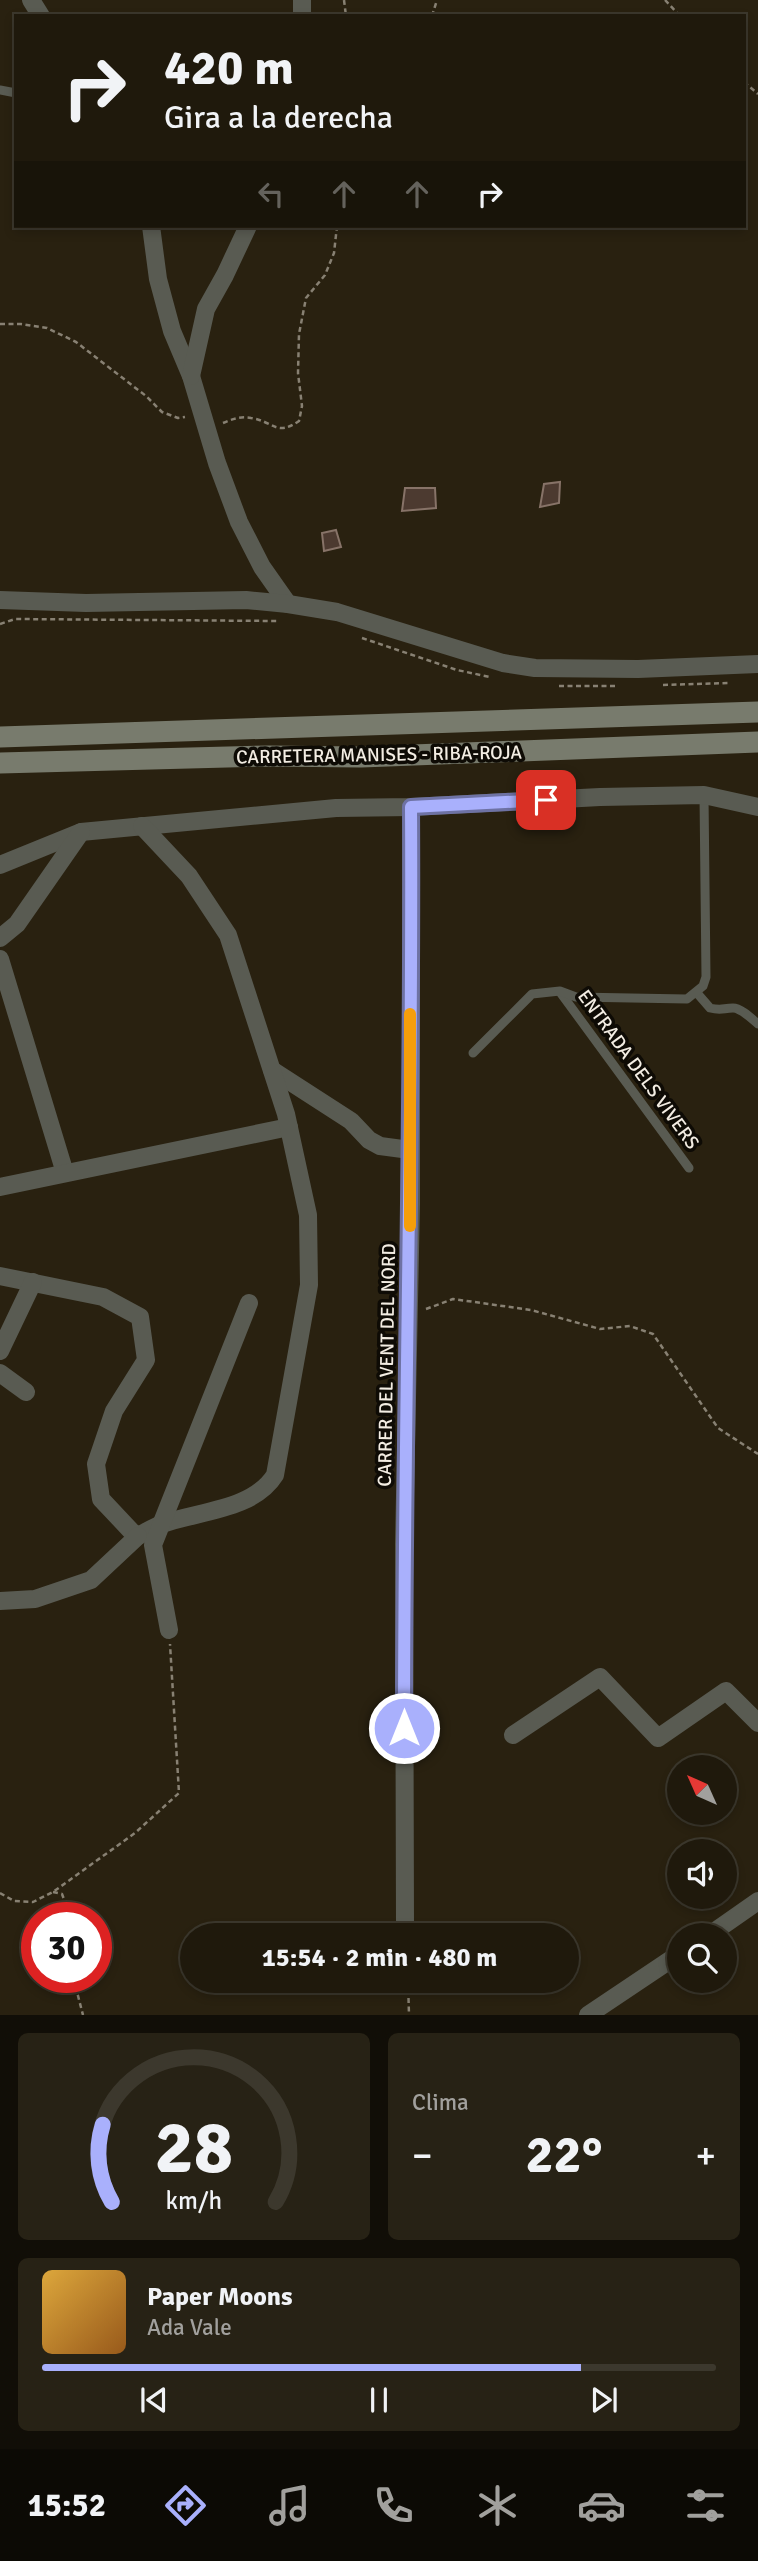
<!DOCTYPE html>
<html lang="es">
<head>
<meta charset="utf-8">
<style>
	:root { --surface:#1f190c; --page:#272215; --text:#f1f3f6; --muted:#a1a09d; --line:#3c382d; --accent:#a9b0fc }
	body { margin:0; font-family:Signika,sans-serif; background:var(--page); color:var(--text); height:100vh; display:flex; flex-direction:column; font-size:26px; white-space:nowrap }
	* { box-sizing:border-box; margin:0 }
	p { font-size:23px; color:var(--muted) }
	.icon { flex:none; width:38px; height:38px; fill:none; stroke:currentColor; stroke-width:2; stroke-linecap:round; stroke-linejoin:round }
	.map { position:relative; height:2015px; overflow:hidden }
	.sheet { display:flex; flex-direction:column; gap:18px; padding:18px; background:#110e07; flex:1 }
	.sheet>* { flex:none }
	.banner { position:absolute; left:14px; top:14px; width:732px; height:214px; border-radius:0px; box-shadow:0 4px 10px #0003,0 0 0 2px var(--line); background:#1f190c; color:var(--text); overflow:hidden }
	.needle { width:46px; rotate:315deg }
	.fabs { position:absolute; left:667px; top:1755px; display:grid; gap:14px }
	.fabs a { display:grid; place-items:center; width:70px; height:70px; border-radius:50%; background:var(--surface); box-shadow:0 4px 10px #0003,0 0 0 2px var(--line); font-size:35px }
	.speed { position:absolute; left:21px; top:1902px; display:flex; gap:14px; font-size:35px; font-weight:700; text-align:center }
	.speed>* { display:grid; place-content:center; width:91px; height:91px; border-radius:50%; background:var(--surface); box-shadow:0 4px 10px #0003,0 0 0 2px var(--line); line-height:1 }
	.speed .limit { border:10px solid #d22; background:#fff; color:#111 }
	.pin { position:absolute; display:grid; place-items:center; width:60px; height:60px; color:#fff; margin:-30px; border-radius:14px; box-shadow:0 4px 10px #0006 }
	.me { position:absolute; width:77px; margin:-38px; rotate:0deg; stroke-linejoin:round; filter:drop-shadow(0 0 5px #0008) }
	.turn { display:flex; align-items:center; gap:24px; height:147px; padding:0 35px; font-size:32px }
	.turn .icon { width:91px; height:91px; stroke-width:2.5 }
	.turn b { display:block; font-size:49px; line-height:60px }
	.lanes { display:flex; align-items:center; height:66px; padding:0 35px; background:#0003; justify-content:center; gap:35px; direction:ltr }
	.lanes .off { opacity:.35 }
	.big { font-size:52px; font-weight:800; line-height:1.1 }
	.sheet .widget { flex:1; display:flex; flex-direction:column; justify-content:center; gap:10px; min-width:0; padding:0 24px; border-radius:10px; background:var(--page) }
	.sheet .dial { align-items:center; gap:0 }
	.dial svg { height:182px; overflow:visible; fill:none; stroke:var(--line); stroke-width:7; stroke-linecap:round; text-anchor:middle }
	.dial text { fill:var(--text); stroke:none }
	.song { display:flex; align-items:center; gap:21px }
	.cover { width:84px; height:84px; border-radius:10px; background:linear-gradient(135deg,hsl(40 70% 55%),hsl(30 70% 35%)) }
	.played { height:7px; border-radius:4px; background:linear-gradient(90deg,var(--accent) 80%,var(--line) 80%) }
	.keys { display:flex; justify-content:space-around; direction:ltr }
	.heat { display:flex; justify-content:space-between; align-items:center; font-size:38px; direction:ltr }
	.sheet .tiles { flex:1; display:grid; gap:18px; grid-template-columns:1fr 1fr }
	.widget:last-child { grid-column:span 2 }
	.trip { position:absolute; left:180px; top:1923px; width:399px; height:70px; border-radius:35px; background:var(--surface); box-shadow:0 4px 10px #0003,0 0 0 2px var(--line); font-weight:800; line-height:70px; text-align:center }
	.tabs { display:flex; height:112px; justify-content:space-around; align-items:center; background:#0c0a05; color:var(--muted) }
	.tabs .icon { width:49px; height:49px }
	.tabs .active { color:var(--accent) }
	.tabs b { font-size:32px; color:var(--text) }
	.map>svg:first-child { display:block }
</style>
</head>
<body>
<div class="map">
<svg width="758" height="2015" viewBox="0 0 758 2015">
	<rect width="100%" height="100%" fill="#292110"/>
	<g fill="#4c3a30" stroke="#877368" stroke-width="2">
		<path d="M560 482 559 503 540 507 544 484Z"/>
		<path d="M405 488H435L436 508 402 511Z"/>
		<path d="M336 530 341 547 324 551 322 533Z"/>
	</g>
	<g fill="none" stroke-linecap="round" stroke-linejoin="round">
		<g stroke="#888173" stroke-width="2.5" stroke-dasharray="5 3.5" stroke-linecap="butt">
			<path d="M344 0 346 16"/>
			<path d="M665 0 680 16"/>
			<path d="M432 16 437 0"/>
			<path d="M744 82 758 94"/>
			<path d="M0 324H21L47 328 76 342 146 396 162 412 178 418 185 417"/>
			<path d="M223 423C232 419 241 416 251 418 273 421 276 437 299 421L302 406 298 373 299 334 306 298 325 275 334 253 337 226"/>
			<path d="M0 624 15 619 277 621"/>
			<path d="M362 638 457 670 490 677"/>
			<path d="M663 685 730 683"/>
			<path d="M559 686H618"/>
			<path d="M426 1309 453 1299 531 1310 600 1329 630 1326 653 1334 718 1428 758 1454"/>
			<path d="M53 1892 62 1894 71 1918"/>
			<path d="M0 1893 14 1901 33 1902 53 1892 135 1833 179 1793 170 1644"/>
			<path d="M77 1978V1992L83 2015"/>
			<path d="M408 1981 409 2015"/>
		</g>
		<g stroke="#595b52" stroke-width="9">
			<path d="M0 90 16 93"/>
			<path d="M560 992 689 1168"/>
			<path d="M697 993 710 1008C722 1011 723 1008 733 1008 741 1008 752 1019 758 1024"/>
			<path d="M473 1053 532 994 560 991 576 997 687 999 703 986 706 977 704 795"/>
		</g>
		<g stroke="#595b52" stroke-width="18">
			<path d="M31 0 41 16"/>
			<path d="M302 16V0"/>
			<path d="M151 226 158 279 172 331 191 376 217 463 239 522 262 567 288 604"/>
			<path d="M191 376 206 309 225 275 248 226"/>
			<path d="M0 600 86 603 246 600 288 604 337 612 503 663 535 668 638 669 758 664"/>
			<path d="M0 865 81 832 336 808 411 807 600 797 704 795 758 807"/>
			<path d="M0 938 17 924 81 832"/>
			<path d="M0 959 65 1173"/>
			<path d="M272 1070 351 1121 369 1140 380 1146 410 1150"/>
			<path d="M0 1187 289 1127"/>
			<path d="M0 1276 103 1297 140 1317 146 1360 114 1411 96 1464 101 1499 133 1533 138 1536C146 1532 154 1527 162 1524 199 1511 253 1510 275 1475L309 1285 308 1215 286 1114 228 935 189 876 142 826"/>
			<path d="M0 1351 33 1282"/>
			<path d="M0 1373 26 1392"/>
			<path d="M0 1601 35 1599 91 1580 138 1536"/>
			<path d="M169 1630 153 1545 249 1303"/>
			<path d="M513 1735 600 1677 658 1738 726 1691 758 1723"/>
			<path d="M405 1923 404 1544 411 1204V807"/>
			<path d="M708 1936 758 1901"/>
			<path d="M588 2015 679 1954"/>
		</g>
		<g stroke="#787b6d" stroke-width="21">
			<path d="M0 737 758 712"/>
			<path d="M0 763 268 756 361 757 758 742"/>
		</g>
	</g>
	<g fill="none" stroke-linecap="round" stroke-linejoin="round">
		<defs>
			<path id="route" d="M404 1728C404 1421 413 1114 411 807L546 800"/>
		</defs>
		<use href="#route" stroke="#6e72a4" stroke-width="18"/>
		<use href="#route" stroke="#a9b0fc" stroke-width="12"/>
		<path stroke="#f59e0b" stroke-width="12" d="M410 1014V1226"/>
	</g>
	<g text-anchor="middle" stroke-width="7" stroke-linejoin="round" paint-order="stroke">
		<g font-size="19" fill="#f3ede3" stroke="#0e0b05">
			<text transform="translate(379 754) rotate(-1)" y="7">CARRETERA MANISES - RIBA-ROJA</text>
			<text transform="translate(639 1069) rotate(54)" y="7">ENTRADA DELS VIVERS</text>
			<text transform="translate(386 1365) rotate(-89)" y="7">CARRER DEL VENT DEL NORD</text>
		</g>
	</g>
</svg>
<div class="fabs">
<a><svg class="needle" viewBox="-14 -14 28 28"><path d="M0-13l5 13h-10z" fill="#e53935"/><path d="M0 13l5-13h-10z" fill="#a1a09d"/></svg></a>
<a><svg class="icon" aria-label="sound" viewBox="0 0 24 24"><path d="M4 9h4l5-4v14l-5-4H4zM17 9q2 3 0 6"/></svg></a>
<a><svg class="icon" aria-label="search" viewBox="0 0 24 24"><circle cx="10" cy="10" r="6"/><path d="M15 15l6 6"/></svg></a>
</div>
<div class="speed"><div class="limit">30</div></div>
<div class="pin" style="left:546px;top:800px;background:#d93025"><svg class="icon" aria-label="arrive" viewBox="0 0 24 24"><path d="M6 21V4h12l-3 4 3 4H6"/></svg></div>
<svg class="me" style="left:404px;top:1728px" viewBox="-20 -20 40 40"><circle r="17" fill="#a9b0fc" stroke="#fff" stroke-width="3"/><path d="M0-11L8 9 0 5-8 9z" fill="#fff"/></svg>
<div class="trip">15:54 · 2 min · 480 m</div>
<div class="banner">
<div class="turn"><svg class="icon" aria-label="right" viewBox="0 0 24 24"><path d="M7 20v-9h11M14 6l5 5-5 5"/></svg><div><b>420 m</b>Gira a la derecha</div></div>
<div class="lanes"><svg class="icon off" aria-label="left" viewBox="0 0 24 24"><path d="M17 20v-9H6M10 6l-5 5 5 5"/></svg><svg class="icon off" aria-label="ahead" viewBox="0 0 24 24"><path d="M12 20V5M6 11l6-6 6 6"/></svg><svg class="icon off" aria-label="ahead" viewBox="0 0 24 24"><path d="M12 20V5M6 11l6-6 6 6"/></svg><svg class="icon" aria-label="right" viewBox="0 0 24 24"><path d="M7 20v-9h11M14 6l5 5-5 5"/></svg></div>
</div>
</div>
<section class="sheet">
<div class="tiles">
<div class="widget dial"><svg viewBox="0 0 100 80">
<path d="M14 69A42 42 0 1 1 86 69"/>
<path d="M14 69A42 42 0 0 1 10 35" stroke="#a9b0fc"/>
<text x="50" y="56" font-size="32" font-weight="700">28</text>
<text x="50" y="72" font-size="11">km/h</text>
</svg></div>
<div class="widget"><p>Clima</p>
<div class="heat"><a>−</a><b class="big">22°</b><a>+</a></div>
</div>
<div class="widget">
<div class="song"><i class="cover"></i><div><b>Paper Moons</b><p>Ada Vale</p></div></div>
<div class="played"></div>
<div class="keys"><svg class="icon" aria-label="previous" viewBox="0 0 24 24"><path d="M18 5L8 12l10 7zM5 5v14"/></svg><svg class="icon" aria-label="pause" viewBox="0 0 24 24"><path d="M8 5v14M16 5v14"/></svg><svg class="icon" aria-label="next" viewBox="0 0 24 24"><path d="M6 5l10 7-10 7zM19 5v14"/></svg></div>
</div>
</div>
</section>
<nav class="tabs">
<b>15:52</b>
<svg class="icon active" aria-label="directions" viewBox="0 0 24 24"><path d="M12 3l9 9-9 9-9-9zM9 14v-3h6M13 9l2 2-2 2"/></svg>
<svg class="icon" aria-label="music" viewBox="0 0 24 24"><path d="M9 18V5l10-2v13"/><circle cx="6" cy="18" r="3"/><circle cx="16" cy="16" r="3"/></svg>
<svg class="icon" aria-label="phone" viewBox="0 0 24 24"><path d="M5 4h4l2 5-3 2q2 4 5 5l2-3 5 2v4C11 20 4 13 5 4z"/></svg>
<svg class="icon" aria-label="climate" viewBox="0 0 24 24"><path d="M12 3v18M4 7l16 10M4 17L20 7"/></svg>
<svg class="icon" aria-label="car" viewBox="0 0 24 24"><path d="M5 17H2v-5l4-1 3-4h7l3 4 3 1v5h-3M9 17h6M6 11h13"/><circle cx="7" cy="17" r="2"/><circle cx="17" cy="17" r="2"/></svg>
<svg class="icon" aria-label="filters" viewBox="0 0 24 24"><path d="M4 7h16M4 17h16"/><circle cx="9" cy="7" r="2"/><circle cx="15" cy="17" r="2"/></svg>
</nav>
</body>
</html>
